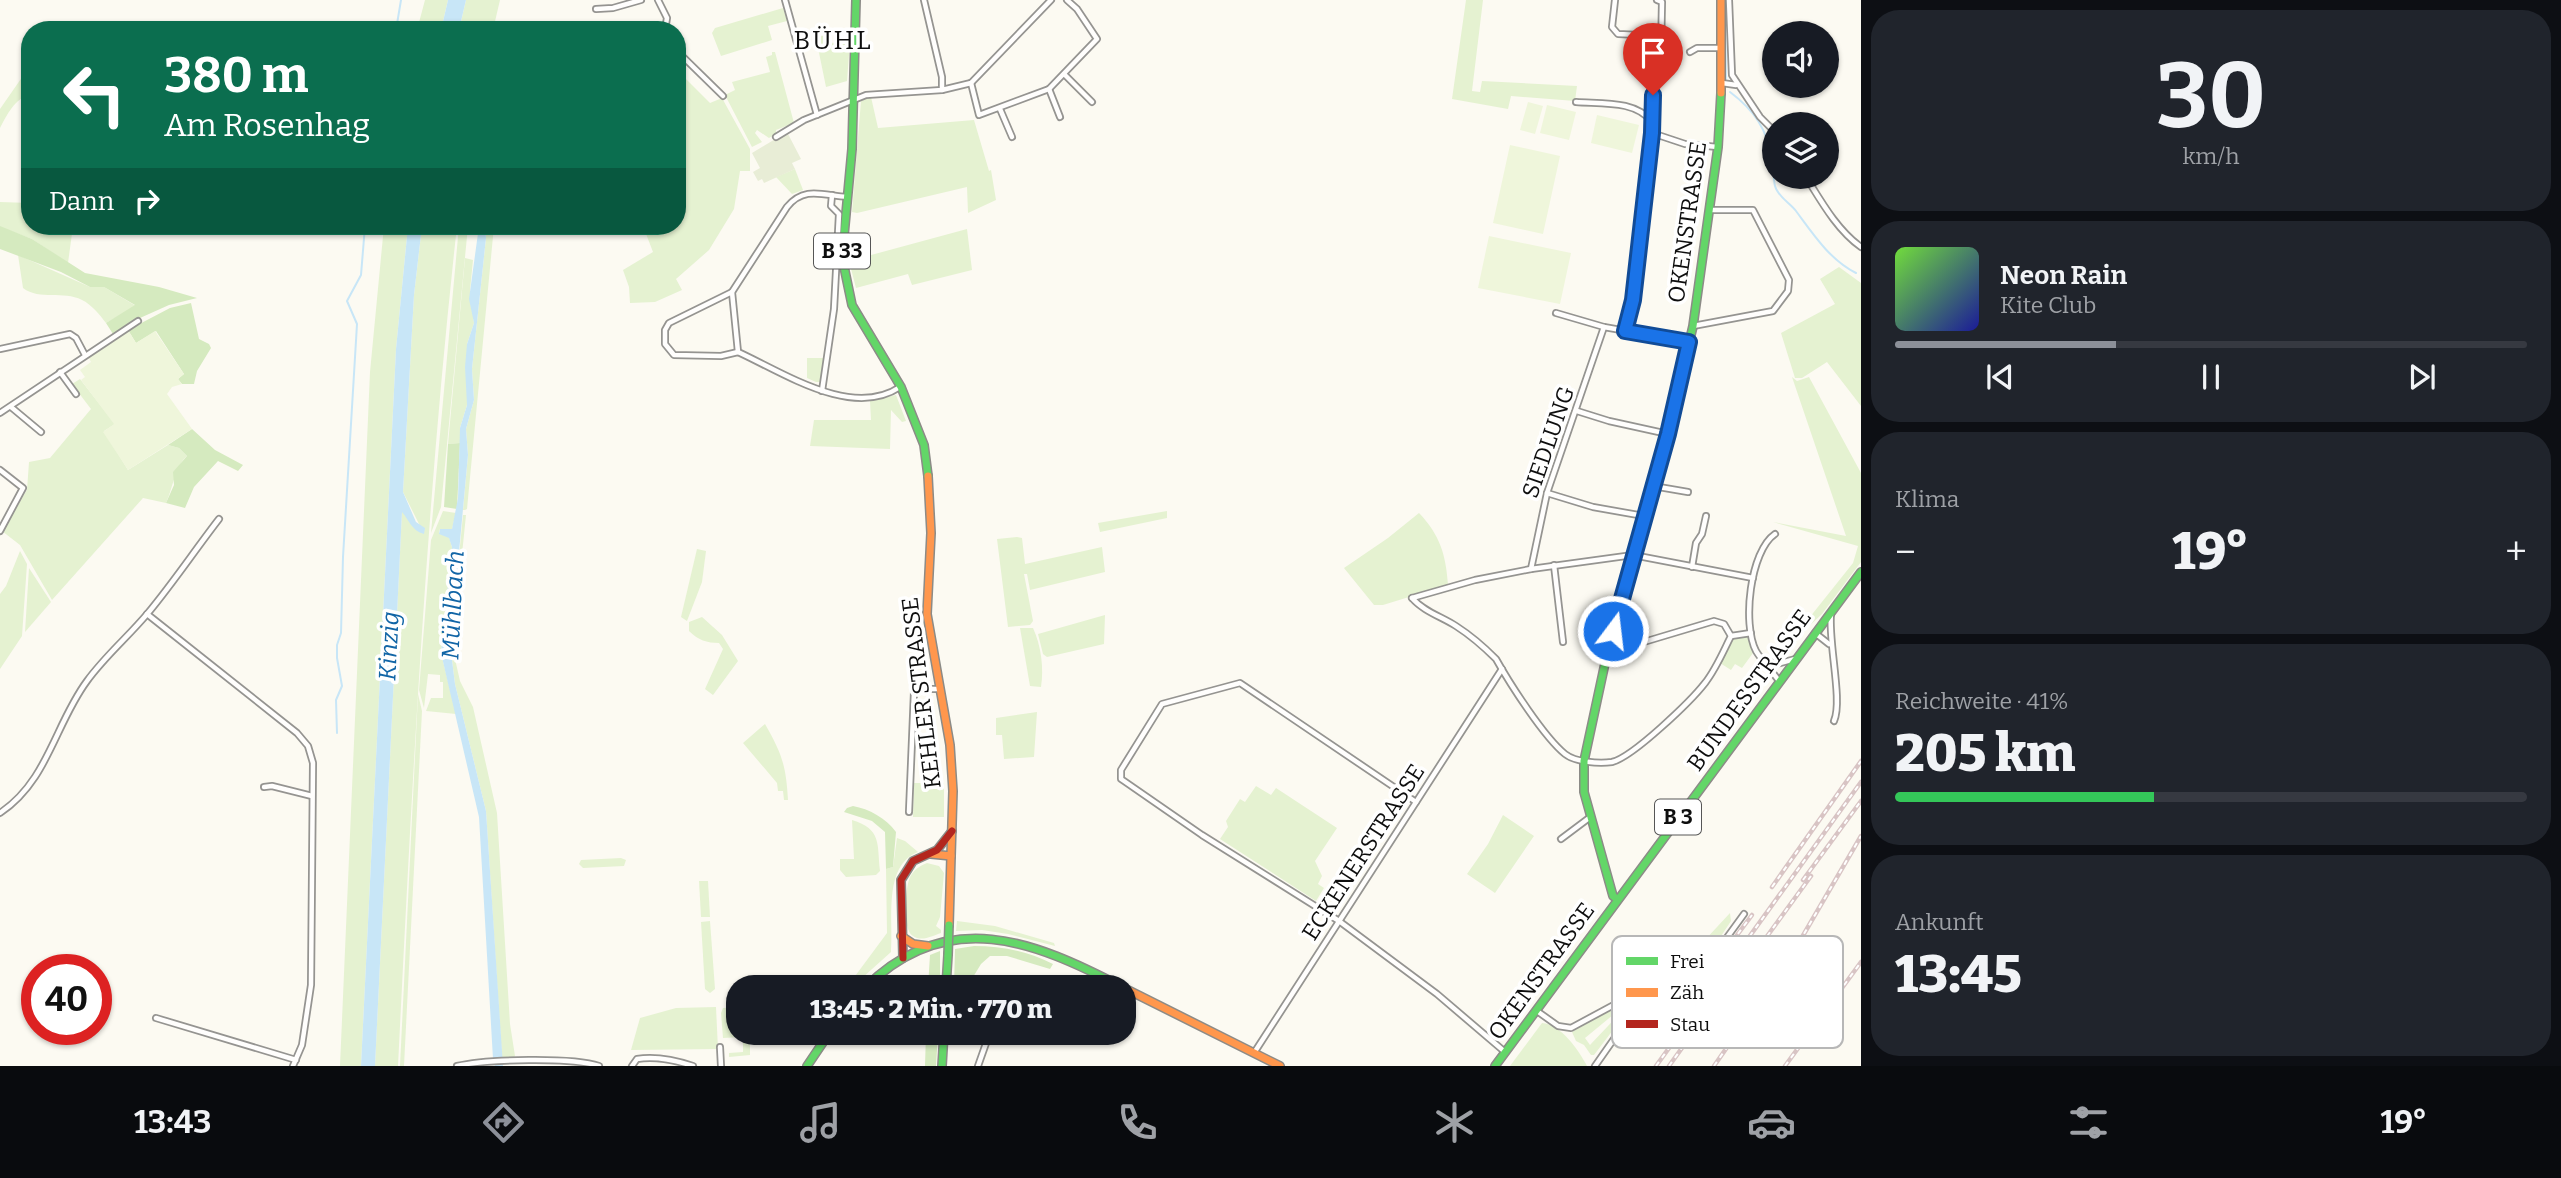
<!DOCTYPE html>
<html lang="de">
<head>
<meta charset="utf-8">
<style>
	:root { --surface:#171b24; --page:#20242c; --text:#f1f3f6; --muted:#9ea1a6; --line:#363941; --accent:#8c9099 }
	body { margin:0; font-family:Bitter,serif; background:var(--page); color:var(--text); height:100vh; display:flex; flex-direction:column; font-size:26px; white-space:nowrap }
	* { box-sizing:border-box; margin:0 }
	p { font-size:23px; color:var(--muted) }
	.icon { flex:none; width:38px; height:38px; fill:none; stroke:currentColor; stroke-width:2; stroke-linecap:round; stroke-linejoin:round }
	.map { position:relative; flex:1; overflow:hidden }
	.sheet { display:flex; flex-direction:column; gap:10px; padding:10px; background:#0d0f14; width:700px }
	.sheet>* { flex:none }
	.hud { position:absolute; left:21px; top:21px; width:665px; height:214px; border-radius:28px; box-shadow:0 2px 5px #0004; background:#0b6e4f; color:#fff; overflow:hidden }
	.tools { position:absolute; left:1762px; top:21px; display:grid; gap:14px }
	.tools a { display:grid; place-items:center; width:77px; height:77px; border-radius:50%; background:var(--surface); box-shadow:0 2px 5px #0004; font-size:35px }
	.speed { position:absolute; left:21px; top:954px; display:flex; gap:14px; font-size:35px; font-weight:700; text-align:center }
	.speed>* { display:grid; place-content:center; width:91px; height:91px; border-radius:50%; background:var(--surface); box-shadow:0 2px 5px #0004; line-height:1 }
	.speed .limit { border:10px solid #d22; background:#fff; color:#111 }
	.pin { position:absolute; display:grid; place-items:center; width:60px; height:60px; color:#fff; margin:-72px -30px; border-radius:50% 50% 50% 0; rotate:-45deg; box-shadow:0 0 7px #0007 }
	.pin .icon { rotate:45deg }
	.me { position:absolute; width:77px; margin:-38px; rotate:15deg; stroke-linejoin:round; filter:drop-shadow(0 0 5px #0008) }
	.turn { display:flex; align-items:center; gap:24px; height:147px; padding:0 28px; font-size:32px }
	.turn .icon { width:91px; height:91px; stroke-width:2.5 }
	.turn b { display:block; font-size:49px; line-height:60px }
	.then { display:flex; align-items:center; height:66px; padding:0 28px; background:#0003; gap:14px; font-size:26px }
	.big { font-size:52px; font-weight:800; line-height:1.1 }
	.sheet .widget { flex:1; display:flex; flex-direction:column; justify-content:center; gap:10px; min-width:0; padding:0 24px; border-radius:28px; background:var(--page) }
	.sheet .dial { align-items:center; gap:0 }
	.dial b { font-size:91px; line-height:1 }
	.song { display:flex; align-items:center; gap:21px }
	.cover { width:84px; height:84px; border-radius:10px; background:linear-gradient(135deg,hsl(100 70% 55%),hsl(240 70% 35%)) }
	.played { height:7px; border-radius:4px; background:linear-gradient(90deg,var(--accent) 35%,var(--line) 35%) }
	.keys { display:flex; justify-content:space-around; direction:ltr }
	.heat { display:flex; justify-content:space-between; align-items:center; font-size:38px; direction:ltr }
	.charge { height:10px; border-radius:5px; background:linear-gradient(90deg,#34c759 41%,var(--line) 0) }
	.trip { position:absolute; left:726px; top:975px; width:410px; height:70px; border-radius:28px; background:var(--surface); box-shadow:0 2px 5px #0004; font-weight:800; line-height:70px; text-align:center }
	.menu { display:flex; height:112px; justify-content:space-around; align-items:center; background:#090b0e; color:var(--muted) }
	.menu .icon { width:49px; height:49px }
	.menu .current { color:var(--accent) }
	.menu b { font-size:32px; color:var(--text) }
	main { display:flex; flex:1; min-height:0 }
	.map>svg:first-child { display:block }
</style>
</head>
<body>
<main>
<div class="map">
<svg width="1861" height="1066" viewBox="0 0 1861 1066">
	<rect width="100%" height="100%" fill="#fcfaf2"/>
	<g fill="#e5f2d1">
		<path d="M425 0H448L441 30H417Z"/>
		<path d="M466 0H500L493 30H459Z"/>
		<path d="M1466 0H1483L1472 91 1480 92 1482 81 1577 86 1575 101 1511 96 1508 109 1452 99Z"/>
		<path d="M783 8 787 21 768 26 772 40 721 56 712 33 715 28Z"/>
		<path d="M828 34 830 43 850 42 847 81 826 87 816 38Z"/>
		<path d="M772 52H775L794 123 776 130V134L769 138 757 130 755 133 762 142 752 147 725 95 735 90 732 82 770 72 766 57 772 55Z"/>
		<path d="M21 62H29L30 94C14 100 8 113 0 128V109L25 73Z"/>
		<path d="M677 77 685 78 710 103 722 98 750 149V171H740L734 209 709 250 676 279 682 290 655 302 630 303 629 287 623 270 653 252 643 226H677Z"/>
		<path d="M871 97 878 128 974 120 989 171 991 170 996 200 968 213 967 187 857 213 852 212 861 101Z"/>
		<path d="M795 169 803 190 792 194 776 177Z"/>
		<path d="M0 202 30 203V226H73L68 263 32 239 0 227Z"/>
		<path d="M384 226H408L396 349 361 1066H340L370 372Z"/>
		<path d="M422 226H457C426 505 412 785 398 1066H375L402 511 420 526 403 492 414 295Z"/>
		<path d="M459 226H468L441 507 431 533Z"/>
		<path d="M485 226H494L467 509 465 510H463L468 455 466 429 474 400 472 369 486 238Z"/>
		<path d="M967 229 972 270 912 285 908 274 856 288 849 261Z"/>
		<path d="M18 255 90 287H104L136 306 106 323C100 315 91 304 82 300 63 290 40 301 23 288Z"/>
		<path d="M465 258 473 260 470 291 474 323 467 344V405L460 428V443L448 444Z"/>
		<path d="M1839 267 1861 283V406L1827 362 1802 378H1795L1781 333 1835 304 1820 279Z"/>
		<path d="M807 358H826L821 382H816L807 378Z"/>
		<path d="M1792 377 1797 381 1809 377 1861 473V562L1822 614 1807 628 1786 655 1782 652 1853 563 1858 546 1773 522 1846 536Z"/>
		<path d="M80 379 115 424 104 431 128 470 168 445 179 448 187 456C175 466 173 488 166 503L143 498 52 600 20 545 2 531 27 490 29 462 50 458 91 409 72 384Z"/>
		<path d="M896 395 906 421 902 422 891 410 890 449 810 446 814 420H871L870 401Z"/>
		<path d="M443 511 456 513 452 529H440L439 533 449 537 452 547 441 653 456 714 426 711 431 698H443V682H440V675L428 674 424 708 419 690 431 540Z"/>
		<path d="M1167 511V518L1100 532 1098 523Z"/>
		<path d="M1419 513C1440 535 1446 555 1448 585L1383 605H1374L1344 568 1388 538Z"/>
		<path d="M463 515H466L455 623V659L460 681 473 707 497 813 510 1024 515 1056 513 1058H502L486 811 455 684 452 660V628Z"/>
		<path d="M1017 537 1022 538 1025 564 1102 547 1105 572 1030 590 1027 574H1024L1033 621 1030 625 1008 627 997 539Z"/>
		<path d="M697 549 706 551 702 582 687 621 681 617Z"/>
		<path d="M20 551 27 564 22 636 0 669V594L6 586Z"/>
		<path d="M29 568 51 602 25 632Z"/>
		<path d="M1105 615 1104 644 1047 657 1043 654 1038 634Z"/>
		<path d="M702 617 722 635 738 661 713 695 705 689 723 649 719 643C707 643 698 640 689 631V622Z"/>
		<path d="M1020 628H1033C1041 645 1044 668 1041 687L1030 686Z"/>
		<path d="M1747 634 1753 653 1742 668 1735 664 1731 670 1720 663 1733 637Z"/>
		<path d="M418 694 422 711 404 1066H400Z"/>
		<path d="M1037 712 1034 757 1004 759 1002 735H996V718Z"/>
		<path d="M765 724C782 754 786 765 788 800H784L783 791H778L777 783 743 743Z"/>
		<path d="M914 783H944V817H913Z"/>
		<path d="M1256 786 1271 795 1276 788 1337 828 1315 861 1322 876 1318 884 1324 888 1316 901 1220 839 1228 827 1226 821 1240 799 1245 802Z"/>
		<path d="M1503 815 1534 836 1495 893 1467 874 1488 844Z"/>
		<path d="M852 820C882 829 877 844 880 871L876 875 846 877 840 870V859H854Z"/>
		<path d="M897 838 905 841 918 852C882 866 894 922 891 952L852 987H847L887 933 886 869 893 867Z"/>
		<path d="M621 858 626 860 624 866 583 868 579 864 581 860Z"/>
		<path d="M927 863 939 866 944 873 940 917 936 926 941 930V933C932 936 922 942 913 936 902 930 905 888 910 877 914 870 919 866 927 863Z"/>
		<path d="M699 881H708L710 917H701Z"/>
		<path d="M1730 913 1731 921 1690 983 1680 985 1672 979 1683 965 1690 964 1705 945 1704 941Z"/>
		<path d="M710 921 715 989 710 993 705 989 701 922Z"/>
		<path d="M957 921 995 926 1054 943 1055 946 1008 934 982 930 956 931Z"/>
		<path d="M1624 1002 1625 1005 1585 1038 1590 1045 1626 1007 1629 1009 1594 1055H1591L1584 1045 1576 1041 1572 1032Z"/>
		<path d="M716 1007 718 1049 631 1050 640 1018 676 1008Z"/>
		<path d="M738 1007V1032L753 1033 750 1038V1055L729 1057V1053L743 1052V1037L723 1038 721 1013 723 1008Z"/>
		<path d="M1542 1023C1561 1024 1579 1051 1587 1066H1510Z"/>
	</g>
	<g fill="#d5eabf">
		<path d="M0 226 32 239 85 273 159 287 197 298 169 305 140 318 113 334 106 323 135 305 104 287H90L61 272 0 249Z"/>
		<path d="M191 303 199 339 209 344 211 348 197 371 194 384H182L178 379 184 374 156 331 136 343 128 330 170 308Z"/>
		<path d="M192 429 215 450 243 465 238 471 218 461 194 487 185 508 166 503 174 485 173 472 187 456 179 448 168 445Z"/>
		<path d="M460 443 457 509 444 507 448 444Z"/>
		<path d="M853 806C869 809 886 818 896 832L893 867 886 869 885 832 872 821 844 812 847 808Z"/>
		<path d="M974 946C1002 946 1028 951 1053 964L1050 969 1007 956H990L981 964 967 987H954L955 949Z"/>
		<path d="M940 951V987H928L930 955Z"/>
		<path d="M926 1033H938L936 1066H925Z"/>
	</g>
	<path fill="#e8edd6" d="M787 132 801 159 792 163 795 169 764 183 762 179 758 181 753 172 760 168 752 153Z"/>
	<g fill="#eff6db">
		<path d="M1528 102 1543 106 1535 134 1520 130Z"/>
		<path d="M1547 105 1576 112 1569 140 1540 133Z"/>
		<path d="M1597 115 1639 125 1632 153 1591 143Z"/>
		<path d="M1510 145 1560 156 1543 234 1493 223Z"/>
		<path d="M1489 236 1571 253 1560 304 1478 288Z"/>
		<path d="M128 330 136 343 155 331 184 374 178 379 182 384 172 387 167 394 192 429 128 470 103 432 114 424 81 380 85 377 80 370 91 362 88 356Z"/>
	</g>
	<g fill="#c8e6f7">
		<path d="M448 0H466L459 30H441Z"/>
		<path d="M408 226H422L414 295 403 492 416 522 425 528 424 534C412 531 409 520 402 512L375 1066H361L396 349Z"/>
		<path d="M479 226H485L486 238 472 369 474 400 466 429 468 455 452 628V660L455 684 486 811 503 1066H495L493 1059 479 817 441 653 452 547 449 538 439 534 440 529H452L458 498 460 428 467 405 465 367 467 344 474 323 469 299Z"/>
	</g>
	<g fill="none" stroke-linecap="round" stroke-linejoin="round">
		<g stroke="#c8e6f7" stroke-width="2">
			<path d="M1725 0 1726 79"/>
			<path d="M396 30 401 0"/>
			<path d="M1730 92C1754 110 1767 129 1772 159 1774 168 1773 178 1775 186 1778 197 1790 203 1796 211 1813 234 1830 260 1856 273"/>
			<path d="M337 733 336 700 342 686 337 658V645L341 633 343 557 357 324 347 301 361 275 365 226"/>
		</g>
		<defs>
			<g id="street">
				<path d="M658 0 667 18 665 30"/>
				<path d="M785 0 817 115"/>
				<path d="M924 0 942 77V90"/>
				<path d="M1615 0 1612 27 1618 34 1660 36"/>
				<path d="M1729 0 1732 75 1760 117 1774 131"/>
				<path d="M596 9 613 8 641 0"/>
				<path d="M677 51 723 96"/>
				<path d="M1690 52 1697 48H1721"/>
				<path d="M1064 74 1092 102"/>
				<path d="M971 83 979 115 1049 89 1097 39 1077 9 1067 0"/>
				<path d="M1722 83 1736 85"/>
				<path d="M1049 89 1060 117"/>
				<path d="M1576 102C1601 104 1636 100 1652 122"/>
				<path d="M1000 109 1012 137"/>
				<path d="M1652 133 1685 144 1718 147"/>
				<path d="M776 137 804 120 866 95 942 90 971 83 1051 0"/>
				<path d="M1806 177C1821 201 1837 230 1861 247"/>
				<path d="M847 197C822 195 804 186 787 207L732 292 738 352C784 373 852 419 900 387"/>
				<path d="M732 292 669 323 665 330V344L674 355 721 356 738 352"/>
				<path d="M1556 313 1604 327 1689 342"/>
				<path d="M1693 326 1773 311 1788 291 1789 280 1753 210H1709"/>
				<path d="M1625 331 1633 300 1645 197 1652 133 1654 68 1661 50 1662 2 1657 0"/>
				<path d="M0 349 70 334 76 338 85 355"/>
				<path d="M60 372 76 394"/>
				<path d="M822 391 834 309 839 214 831 206 832 195"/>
				<path d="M11 407 41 432"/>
				<path d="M1577 411 1609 421 1668 434"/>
				<path d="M0 413 138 321"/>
				<path d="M0 470 23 488 0 531"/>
				<path d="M1653 486 1688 492"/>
				<path d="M1547 493 1593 507 1644 516"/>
				<path d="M1775 534C1750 551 1742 624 1756 651 1762 661 1772 671 1779 681"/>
				<path d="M1554 565 1563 642"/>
				<path d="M1692 567 1696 543 1702 534 1706 516"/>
				<path d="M1531 569 1547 493 1604 327"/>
				<path d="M1412 598C1423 611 1442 617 1456 626 1470 635 1484 647 1496 659 1510 684 1544 737 1565 754 1575 762 1599 764 1612 762 1633 757 1691 701 1705 683 1716 669 1723 652 1731 636L1724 624 1714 621 1607 653"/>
				<path d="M1412 598 1475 580 1531 569 1633 555 1753 578"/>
				<path d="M147 614 297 733 308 746 313 763 311 985 302 1045 293 1066"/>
				<path d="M1831 614C1828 642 1843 701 1834 721"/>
				<path d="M1815 633 1829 644"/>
				<path d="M1731 636 1751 633"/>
				<path d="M1764 660 1777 664 1795 659"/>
				<path d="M264 787 272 786 312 796"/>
				<path d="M1416 802 1240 683 1162 704 1121 770V779L1124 781 1202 835 1339 921 1437 994 1505 1052"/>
				<path d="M909 812 914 692 922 689H940"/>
				<path d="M0 813C48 781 55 724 87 681 105 656 128 637 148 613 173 583 195 550 219 519"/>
				<path d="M1561 839 1589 818"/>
				<path d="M1537 1011 1558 1026 1571 1028 1636 993 1656 973 1676 988 1688 991 1744 914"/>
				<path d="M156 1018 296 1060"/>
				<path d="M720 1047 721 1066"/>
				<path d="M1254 1053 1502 669"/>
				<path d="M457 1066C485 1059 573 1057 599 1066"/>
				<path d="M632 1066 637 1059C656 1056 675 1060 693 1066"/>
				<path d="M978 1066 990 1032"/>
				<path d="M1595 1066 1637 1006 1636 993"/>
			</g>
			<g id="fast">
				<path d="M856 0 852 149 842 257 852 305 901 387 924 445 928 476"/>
				<path d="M1617 899 1613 896 1584 792V761L1607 654 1668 434 1693 326 1718 147 1721 93"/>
				<path d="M866 987C948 906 1034 941 1122 987"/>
				<path d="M946 987 948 955"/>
				<path d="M807 1066 830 1032"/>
				<path d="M942 1066 944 1032"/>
				<path d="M1495 1066 1861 572"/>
			</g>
			<g id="slow">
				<path d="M1721 0V93"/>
				<path d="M928 476 931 533 927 614 950 745 953 791 951 856 931 854"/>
				<path d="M949 925 951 856"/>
				<path d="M901 936 913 944 928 946"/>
				<path d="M1124 988 1280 1066"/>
			</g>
			<path id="jam" d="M903 958 901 880 913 861 937 850 952 831"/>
		</defs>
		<use href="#street" stroke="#959491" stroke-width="8"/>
		<use href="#fast" stroke="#8c8b87" stroke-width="10"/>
		<use href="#slow" stroke="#8c8b87" stroke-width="10"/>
		<use href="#jam" stroke="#8c8b87" stroke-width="10"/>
		<use href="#street" stroke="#fffefd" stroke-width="4.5"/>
		<use href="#fast" stroke="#63d668" stroke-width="7"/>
		<use href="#slow" stroke="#ff974d" stroke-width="7"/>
		<use href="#jam" stroke="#b3261e" stroke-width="7"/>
		<defs>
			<g id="rail">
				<path d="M1803 880 1861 801"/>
				<path d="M1772 887 1861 761"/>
				<path d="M1696 990 1752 915"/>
				<path d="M1714 1009 1811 876"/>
				<path d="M1656 1066 1861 782"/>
				<path d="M1669 1066 1717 999"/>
				<path d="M1714 1066 1794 951 1861 836"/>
				<path d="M1785 1066 1861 962"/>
			</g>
		</defs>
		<use href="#rail" stroke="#d8c4c4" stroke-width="4.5"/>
		<use href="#rail" stroke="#fff" stroke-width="2" stroke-dasharray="5" stroke-linecap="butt"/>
		<defs>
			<path id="fast-bridge" d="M948 955 949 925"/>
		</defs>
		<use href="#fast-bridge" stroke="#8c8b87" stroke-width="10" stroke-linecap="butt"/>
		<use href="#fast-bridge" stroke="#63d668" stroke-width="7"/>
	</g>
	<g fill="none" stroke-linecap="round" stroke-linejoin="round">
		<defs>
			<path id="route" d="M1613 631 1668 434 1689 342 1625 331 1633 300 1652 133 1653 95"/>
		</defs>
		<use href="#route" stroke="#114b97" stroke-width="18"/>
		<use href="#route" stroke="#1a73e8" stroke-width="12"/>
	</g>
	<g text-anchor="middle" stroke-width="7" stroke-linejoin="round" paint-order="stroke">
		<g fill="#fff" stroke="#565656" stroke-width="2">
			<rect x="814" y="233.5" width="56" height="35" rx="5"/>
			<rect x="1655" y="799.5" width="46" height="35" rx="5"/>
		</g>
		<g font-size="21" font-weight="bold" fill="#0e0e0e">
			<text x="842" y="258">B 33</text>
			<text x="1678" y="824">B 3</text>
		</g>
		<g font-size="23" fill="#0e0e0e" stroke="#fff">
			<text transform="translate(1687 222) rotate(-82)" y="8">OKENSTRASSE</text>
			<text transform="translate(1548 442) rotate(-71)" y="8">SIEDLUNG</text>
			<text transform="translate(1749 690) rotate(-54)" y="8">BUNDESSTRASSE</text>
			<text transform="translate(921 693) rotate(-97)" y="8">KEHLER STRASSE</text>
			<text transform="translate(1363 852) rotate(-57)" y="8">ECKENERSTRASSE</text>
			<text transform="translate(1541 971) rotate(-54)" y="8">OKENSTRASSE</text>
		</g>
		<g font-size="24" font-style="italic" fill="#1165a6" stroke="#fff">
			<text transform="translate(453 605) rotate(-87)" y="8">Mühlbach</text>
			<text transform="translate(389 646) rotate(-87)" y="8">Kinzig</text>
		</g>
		<g font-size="26" letter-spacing="2" fill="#0e0e0e" stroke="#fff">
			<text x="833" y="49">BÜHL</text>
		</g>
	</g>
	<rect x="1612" y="936" width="231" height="112" rx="10" fill="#fff" stroke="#b7b7b7" stroke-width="2"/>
	<rect x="1626" y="957" width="32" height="8" fill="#63d668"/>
	<rect x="1626" y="988" width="32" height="9" fill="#ff974d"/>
	<rect x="1626" y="1020" width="32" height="8" fill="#b3261e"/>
	<g font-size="19" fill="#0e0e0e">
		<text x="1670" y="968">Frei</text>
		<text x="1670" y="999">Zäh</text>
		<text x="1670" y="1031">Stau</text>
	</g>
</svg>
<div class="tools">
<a><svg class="icon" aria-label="sound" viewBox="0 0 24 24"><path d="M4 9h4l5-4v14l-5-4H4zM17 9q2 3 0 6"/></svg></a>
<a><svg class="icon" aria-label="layers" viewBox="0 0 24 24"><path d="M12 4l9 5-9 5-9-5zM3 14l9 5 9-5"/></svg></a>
</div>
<div class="speed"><div class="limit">40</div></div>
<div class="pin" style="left:1653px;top:95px;background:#d93025"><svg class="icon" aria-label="arrive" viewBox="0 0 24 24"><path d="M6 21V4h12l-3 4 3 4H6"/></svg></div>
<svg class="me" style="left:1613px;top:631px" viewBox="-20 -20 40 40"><circle r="17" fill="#1a73e8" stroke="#fff" stroke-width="3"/><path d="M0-11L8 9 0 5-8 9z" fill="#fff"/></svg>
<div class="trip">13:45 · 2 Min. · 770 m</div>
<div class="hud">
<div class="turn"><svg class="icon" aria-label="left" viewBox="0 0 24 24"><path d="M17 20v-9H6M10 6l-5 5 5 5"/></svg><div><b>380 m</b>Am Rosenhag</div></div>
<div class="then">Dann<svg class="icon" aria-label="right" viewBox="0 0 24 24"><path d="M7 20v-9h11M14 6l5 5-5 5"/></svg></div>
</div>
</div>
<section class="sheet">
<div class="widget dial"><b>30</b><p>km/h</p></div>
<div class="widget">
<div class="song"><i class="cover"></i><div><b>Neon Rain</b><p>Kite Club</p></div></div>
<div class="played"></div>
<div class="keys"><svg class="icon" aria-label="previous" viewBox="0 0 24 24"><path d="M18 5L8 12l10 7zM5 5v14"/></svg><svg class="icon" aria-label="pause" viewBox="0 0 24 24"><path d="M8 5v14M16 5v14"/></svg><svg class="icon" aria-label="next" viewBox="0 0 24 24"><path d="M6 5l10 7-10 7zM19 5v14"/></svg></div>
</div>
<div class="widget"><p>Klima</p>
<div class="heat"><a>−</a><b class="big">19°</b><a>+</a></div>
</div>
<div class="widget"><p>Reichweite · 41%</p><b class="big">205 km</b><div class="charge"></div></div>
<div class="widget"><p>Ankunft</p><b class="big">13:45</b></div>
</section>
</main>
<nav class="menu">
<b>13:43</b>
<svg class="icon current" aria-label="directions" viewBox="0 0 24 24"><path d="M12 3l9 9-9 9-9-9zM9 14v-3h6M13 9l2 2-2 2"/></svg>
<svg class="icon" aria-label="music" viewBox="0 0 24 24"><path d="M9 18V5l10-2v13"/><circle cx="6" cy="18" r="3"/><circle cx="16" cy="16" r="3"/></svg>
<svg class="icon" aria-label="phone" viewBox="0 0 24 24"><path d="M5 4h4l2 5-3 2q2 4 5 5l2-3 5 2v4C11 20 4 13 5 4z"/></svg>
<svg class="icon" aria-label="climate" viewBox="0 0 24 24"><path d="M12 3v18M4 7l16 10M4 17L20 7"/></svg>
<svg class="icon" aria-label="car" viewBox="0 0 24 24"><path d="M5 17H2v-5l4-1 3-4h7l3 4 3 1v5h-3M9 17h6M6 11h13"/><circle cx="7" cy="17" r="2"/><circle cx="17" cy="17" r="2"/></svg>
<svg class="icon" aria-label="filters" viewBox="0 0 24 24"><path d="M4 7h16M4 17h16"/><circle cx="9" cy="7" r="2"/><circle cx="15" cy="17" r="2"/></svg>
<b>19°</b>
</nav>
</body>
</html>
